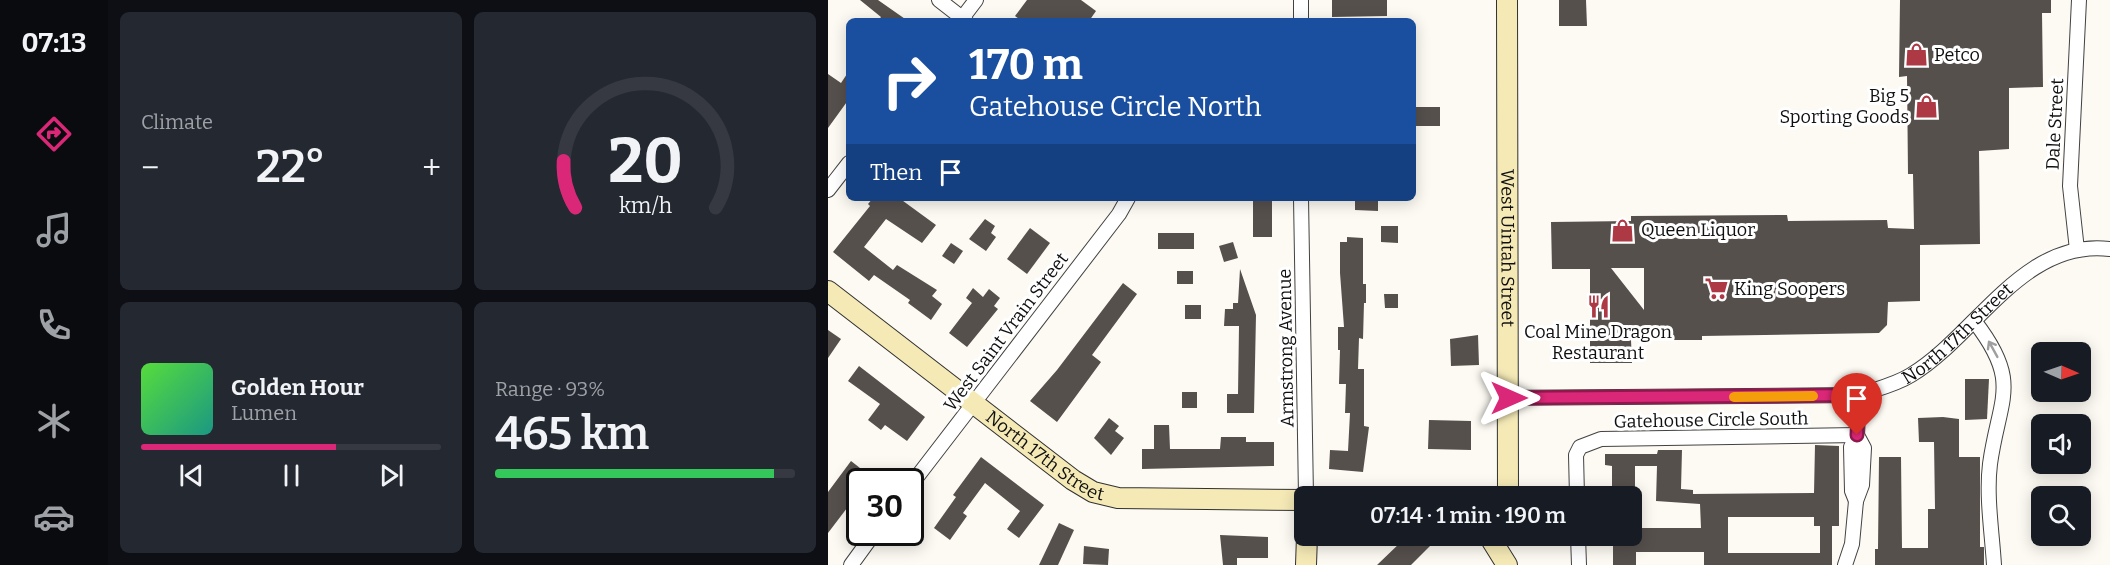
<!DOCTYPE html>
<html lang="en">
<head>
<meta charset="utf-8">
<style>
	:root { --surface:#171b24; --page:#242831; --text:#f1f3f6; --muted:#9ea1a6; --line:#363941; --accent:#db2777 }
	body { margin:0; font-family:Bitter,serif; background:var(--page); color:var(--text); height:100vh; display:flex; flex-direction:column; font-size:22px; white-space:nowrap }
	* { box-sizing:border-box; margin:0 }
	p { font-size:20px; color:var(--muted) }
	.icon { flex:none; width:33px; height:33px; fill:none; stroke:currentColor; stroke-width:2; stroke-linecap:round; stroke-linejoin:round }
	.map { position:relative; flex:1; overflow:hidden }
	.details { display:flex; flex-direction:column; gap:12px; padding:12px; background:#0d0f14; width:720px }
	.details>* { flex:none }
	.hud { position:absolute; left:18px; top:18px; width:570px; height:183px; border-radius:9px; box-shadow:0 3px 15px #0003; background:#1a4fa0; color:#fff; overflow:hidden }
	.needle { width:39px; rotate:92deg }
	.tools { position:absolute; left:1203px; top:342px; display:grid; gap:12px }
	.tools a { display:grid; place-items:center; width:60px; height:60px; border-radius:9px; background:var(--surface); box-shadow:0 3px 15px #0003; font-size:30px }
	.speed { position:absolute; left:18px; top:468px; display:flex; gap:12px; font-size:30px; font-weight:700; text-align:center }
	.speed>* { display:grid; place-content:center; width:78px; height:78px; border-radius:50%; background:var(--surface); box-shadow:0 3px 15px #0003; line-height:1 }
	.speed .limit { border:3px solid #111; border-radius:9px; background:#fff; color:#111 }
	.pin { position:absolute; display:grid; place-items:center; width:51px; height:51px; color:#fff; margin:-62px -26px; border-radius:50% 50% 50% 0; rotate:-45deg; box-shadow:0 0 6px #0007 }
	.pin .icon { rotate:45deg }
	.me { position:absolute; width:66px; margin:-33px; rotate:90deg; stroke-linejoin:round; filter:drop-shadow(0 0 4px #0008) }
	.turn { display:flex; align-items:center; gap:21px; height:126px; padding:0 24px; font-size:27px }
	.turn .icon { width:78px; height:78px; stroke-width:2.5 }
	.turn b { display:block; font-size:42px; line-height:51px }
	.then { display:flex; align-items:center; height:57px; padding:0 24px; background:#0003; gap:12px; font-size:22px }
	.big { font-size:45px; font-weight:600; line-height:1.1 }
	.details .tile { flex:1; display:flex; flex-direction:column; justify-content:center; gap:9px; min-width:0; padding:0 21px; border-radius:9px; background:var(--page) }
	.details .dial { align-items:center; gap:0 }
	.dial svg { height:156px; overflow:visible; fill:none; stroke:var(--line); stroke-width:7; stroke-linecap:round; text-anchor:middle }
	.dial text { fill:var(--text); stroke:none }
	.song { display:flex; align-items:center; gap:18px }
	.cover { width:72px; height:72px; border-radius:9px; background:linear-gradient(135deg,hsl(110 70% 55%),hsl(170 70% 35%)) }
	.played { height:6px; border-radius:3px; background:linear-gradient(90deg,var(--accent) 65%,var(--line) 65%) }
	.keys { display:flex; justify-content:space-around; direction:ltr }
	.heat { display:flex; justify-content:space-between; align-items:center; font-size:33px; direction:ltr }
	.charge { height:9px; border-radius:4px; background:linear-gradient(90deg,#34c759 93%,var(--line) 0) }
	.details .tiles { flex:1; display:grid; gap:12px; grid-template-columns:repeat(2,1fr) }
	.trip { position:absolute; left:466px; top:486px; width:348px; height:60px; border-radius:9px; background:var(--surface); box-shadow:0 3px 15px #0003; font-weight:600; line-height:60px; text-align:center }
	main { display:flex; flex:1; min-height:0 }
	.tab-bar { display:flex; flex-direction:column; width:108px; justify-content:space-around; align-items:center; background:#090b0e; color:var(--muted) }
	.tab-bar .icon { width:42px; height:42px }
	.tab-bar .current { color:var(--accent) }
	.tab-bar b { font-size:27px; color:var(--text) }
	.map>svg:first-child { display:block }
</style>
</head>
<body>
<main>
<nav class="tab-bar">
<b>07:13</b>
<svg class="icon current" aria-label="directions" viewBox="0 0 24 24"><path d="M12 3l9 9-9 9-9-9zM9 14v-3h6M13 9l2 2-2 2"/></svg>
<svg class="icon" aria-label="music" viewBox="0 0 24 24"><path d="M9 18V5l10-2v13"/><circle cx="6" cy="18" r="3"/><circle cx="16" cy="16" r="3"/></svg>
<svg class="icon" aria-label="phone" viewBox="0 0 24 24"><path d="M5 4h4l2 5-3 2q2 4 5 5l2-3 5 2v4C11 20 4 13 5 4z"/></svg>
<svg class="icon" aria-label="climate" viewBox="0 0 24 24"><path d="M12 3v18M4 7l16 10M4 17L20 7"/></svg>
<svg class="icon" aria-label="car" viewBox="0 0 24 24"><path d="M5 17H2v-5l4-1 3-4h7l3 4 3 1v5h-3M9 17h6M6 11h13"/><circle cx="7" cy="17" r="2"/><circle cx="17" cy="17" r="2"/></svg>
</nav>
<section class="details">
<div class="tiles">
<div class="tile"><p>Climate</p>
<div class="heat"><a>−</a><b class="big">22°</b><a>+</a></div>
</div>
<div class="tile dial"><svg viewBox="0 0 100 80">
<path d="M14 69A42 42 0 1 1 86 69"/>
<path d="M14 69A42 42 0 0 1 8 45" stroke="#db2777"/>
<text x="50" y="56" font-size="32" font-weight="700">20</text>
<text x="50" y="72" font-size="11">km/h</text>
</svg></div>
<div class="tile">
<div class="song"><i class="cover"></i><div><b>Golden Hour</b><p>Lumen</p></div></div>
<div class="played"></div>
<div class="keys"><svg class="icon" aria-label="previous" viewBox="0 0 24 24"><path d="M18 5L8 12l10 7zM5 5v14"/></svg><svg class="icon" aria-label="pause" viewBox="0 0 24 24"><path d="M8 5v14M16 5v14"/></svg><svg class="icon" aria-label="next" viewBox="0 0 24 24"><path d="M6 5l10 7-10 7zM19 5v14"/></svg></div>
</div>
<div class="tile"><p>Range · 93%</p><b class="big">465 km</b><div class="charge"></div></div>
</div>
</section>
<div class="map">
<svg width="1282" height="565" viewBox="0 0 1282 565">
	<rect width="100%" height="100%" fill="#fdfaf3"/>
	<g fill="#56504d" fill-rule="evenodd">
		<path d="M32 0H50L80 21H50L53 17Z"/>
		<path d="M199 0H253L268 11 261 21H194L187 16Z"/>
		<path d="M504 0H559V16L504 17Z"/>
		<path d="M731 0H758L759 26H731Z"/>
		<path d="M1072 0H1223V13H1214L1215 87 1181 88V149L1151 151 1152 244 1092 245V301L1060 302 1059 325 1051 333 874 336V340H803L804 363H762V269H724L723 222 803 221V216L959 215 960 221 1059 220 1060 228 1086 229 1085 174H1080L1079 76 1071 77ZM783 268H816V310Z"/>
		<path d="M21 71V99L0 128V74L13 83Z"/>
		<rect x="585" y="107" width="27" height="19"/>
		<path d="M45 198H71L108 225 94 243 58 219 36 247 65 270 69 265 109 290 104 296 114 304 103 320 80 303 82 300 46 275 41 281 5 252 42 206 40 204Z"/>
		<rect x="425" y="198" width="19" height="39"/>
		<path d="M527 198H550V211L527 210Z"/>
		<path d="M157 219 167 226 163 233 168 237 158 251 141 239Z"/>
		<path d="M553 226H570V243L553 242Z"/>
		<path d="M202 228 222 243 199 274 179 259Z"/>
		<rect x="330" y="233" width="36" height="16"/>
		<path d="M519 237 535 238V284H538V303H536L535 339 531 338 530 369H536V426L541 427 535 472 501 469 502 450 520 451 522 413H517L518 384H511L512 350H510V327H516L512 273V242H519Z"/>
		<path d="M405 242 410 258 396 262 391 246Z"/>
		<path d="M123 243 135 251 126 264 114 256Z"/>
		<path d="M412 269 428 315 426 413H399V394H410L411 326H396L397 309H405V303H410Z"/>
		<rect x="349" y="271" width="16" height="13"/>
		<path d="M295 283 309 294 264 355 273 362 229 422 202 401 229 370Z"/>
		<path d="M145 288 155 297 161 289 172 298 166 306 170 309 139 347 121 333 144 303 138 298Z"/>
		<path d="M556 294H570V308H557Z"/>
		<rect x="357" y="305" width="16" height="14"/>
		<path d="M0 330 13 339 0 358Z"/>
		<path d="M650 335 651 365 623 366 622 339Z"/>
		<path d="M31 366 97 417 79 441 57 425 53 430 40 420 52 404 20 381Z"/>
		<path d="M1137 379H1161L1159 419 1137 420Z"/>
		<rect x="354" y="392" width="15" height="16"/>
		<path d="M1115 417 1131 419V457H1152V547H1156V565H1047V549H1050L1051 457H1073L1074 548H1100V509H1107L1106 442H1091L1090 418Z"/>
		<path d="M281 418 291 426 287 431 296 438 283 455 266 438Z"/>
		<path d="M601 420 643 421V450L600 449Z"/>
		<path d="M326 425H341L342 449H392L393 437H418V442H446V466L314 469V449H326Z"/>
		<path d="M987 445 1011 446V526H1004V565H876V552H808V565H785V536H804V528H873L872 504 828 501 829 466H807V496H784V466L777 465V454H829L830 450H854L853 489 865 490V494L986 493ZM900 517H986V526H992V553H900Z"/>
		<path d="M153 457 216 505 191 538 179 529 192 511 157 483 135 513 139 516 122 540 106 528 128 497 125 495Z"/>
		<path d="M23 461 50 482H32V491L0 533V492Z"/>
		<path d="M231 523 246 530 230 565H211Z"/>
		<path d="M392 535 440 537V558H409V565H395Z"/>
		<path d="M568 536H601L604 544 583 565H549L574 541Z"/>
		<path d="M256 546 281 549 280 565 255 564Z"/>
	</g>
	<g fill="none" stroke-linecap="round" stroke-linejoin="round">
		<defs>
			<g id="street">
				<path d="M111 0 138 21"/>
				<path d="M132 21 148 0"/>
				<path d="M473 21V0"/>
				<path d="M0 190 21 163"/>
				<path d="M473 198 478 496"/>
				<path d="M1249 250 1242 186 1251 0"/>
				<path d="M1147 322C1194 383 1171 398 1162 464 1158 496 1164 532 1166 565"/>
				<path id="s1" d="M681 398 1031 395C1048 389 1067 385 1083 375 1148 336 1195 238 1282 249"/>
				<path d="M82 486 291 214 300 198"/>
				<path d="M749 496 748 455 752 447 773 439 1029 435"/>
				<path d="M1028 501 1024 491 1023 447 1029 435 1031 395"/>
				<path d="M750 536 751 565"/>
				<path d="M23 565 47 532"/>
				<path d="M1017 565 1024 544 1028 501 1034 485 1036 448 1029 435"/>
			</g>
			<g id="secondary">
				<path id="s2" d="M679 0 680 496"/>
				<path id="s3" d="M0 291 245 480 265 492 290 498 477 500"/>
				<path d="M661 536 679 565"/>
				<path d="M478 565 479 536"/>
			</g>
		</defs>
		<use href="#street" stroke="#424242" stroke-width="16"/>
		<use href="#secondary" stroke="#313131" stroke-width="22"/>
		<use href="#street" stroke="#fff" stroke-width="14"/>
		<use href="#secondary" stroke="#f5eab6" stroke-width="20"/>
	</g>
	<defs><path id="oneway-shaft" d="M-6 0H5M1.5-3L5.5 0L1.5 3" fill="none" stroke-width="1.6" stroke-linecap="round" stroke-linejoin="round" transform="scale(1.5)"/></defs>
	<use stroke="#9f9f9f" href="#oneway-shaft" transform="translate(1165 349) rotate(-119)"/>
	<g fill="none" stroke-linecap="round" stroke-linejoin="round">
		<defs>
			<path id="route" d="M681 398 1031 395 1029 435"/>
		</defs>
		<use href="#route" stroke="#8e194d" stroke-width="15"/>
		<use href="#route" stroke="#db2777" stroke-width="10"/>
		<path stroke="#f59e0b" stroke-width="10" d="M906 397 985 396"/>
	</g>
	<defs>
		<symbol id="shop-bare" viewBox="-9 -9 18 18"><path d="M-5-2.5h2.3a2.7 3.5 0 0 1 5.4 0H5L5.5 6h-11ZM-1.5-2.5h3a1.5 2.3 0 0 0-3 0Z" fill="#ad3945" stroke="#fff" stroke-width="2.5" paint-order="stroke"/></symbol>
		<symbol id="supermarket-bare" viewBox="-9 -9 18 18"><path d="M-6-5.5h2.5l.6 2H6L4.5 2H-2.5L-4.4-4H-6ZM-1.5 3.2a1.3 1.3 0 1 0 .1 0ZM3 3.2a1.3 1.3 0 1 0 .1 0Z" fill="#ad3945" stroke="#fff" stroke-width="2.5" paint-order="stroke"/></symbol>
		<symbol id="restaurant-bare" viewBox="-9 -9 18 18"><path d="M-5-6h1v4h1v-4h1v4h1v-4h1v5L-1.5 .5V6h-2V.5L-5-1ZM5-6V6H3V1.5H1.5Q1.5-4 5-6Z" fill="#ad3945" stroke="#fff" stroke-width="2.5" paint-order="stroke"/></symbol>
	</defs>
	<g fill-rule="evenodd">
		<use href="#shop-bare" x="1072" y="38" width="33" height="33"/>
		<use href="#shop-bare" x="1082" y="90" width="33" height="33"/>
		<use href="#shop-bare" x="778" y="214" width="33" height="33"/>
		<use href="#supermarket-bare" x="872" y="272" width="33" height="33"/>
		<use href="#restaurant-bare" x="754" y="290" width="33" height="33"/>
	</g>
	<g text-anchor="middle" stroke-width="6" stroke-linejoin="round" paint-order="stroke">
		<g font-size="18" fill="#0f0f0f" stroke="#fff" text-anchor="start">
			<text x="1106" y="61">Petco</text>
			<text x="1081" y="102" text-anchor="end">Big 5<tspan x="1081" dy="21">Sporting Goods</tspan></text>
			<text x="813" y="236">Queen Liquor</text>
			<text x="906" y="295">King Soopers</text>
			<text x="770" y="338" text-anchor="middle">Coal Mine Dragon<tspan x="770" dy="21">Restaurant</tspan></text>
		</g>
		<g font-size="18" fill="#0f0f0f" stroke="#fff">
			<text transform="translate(1227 124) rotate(-87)" y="6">Dale Street</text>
			<text dy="6" stroke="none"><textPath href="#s2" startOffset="248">West Uintah Street</textPath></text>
			<text dy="6" stroke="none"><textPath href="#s1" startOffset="468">North 17th Street</textPath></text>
			<text transform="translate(178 332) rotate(-53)" y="6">West Saint Vrain Street</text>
			<text transform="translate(458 348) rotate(-91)" y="6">Armstrong Avenue</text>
			<text transform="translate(883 420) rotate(-1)" y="6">Gatehouse Circle South</text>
			<text dy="6" stroke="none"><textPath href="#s3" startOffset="273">North 17th Street</textPath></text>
		</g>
	</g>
</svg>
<div class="tools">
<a><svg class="needle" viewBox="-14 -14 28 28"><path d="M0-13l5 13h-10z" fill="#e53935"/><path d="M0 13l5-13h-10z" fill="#9ea1a6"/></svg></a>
<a><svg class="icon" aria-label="sound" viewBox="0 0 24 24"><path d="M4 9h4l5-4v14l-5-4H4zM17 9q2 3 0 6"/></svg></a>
<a><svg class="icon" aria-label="search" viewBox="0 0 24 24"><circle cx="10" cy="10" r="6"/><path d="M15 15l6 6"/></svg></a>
</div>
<div class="speed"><div class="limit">30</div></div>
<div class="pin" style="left:1029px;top:435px;background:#d93025"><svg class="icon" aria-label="arrive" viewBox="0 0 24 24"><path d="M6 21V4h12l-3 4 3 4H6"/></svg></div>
<svg class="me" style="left:681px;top:398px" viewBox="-20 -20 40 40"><path d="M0-17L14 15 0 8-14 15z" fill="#db2777" stroke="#fff" stroke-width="4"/></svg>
<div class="trip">07:14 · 1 min · 190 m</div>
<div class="hud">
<div class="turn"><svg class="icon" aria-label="right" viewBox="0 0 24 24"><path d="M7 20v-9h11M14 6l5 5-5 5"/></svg><div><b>170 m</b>Gatehouse Circle North</div></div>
<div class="then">Then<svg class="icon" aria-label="arrive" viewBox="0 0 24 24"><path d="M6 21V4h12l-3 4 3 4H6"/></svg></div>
</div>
</div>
</main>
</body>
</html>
